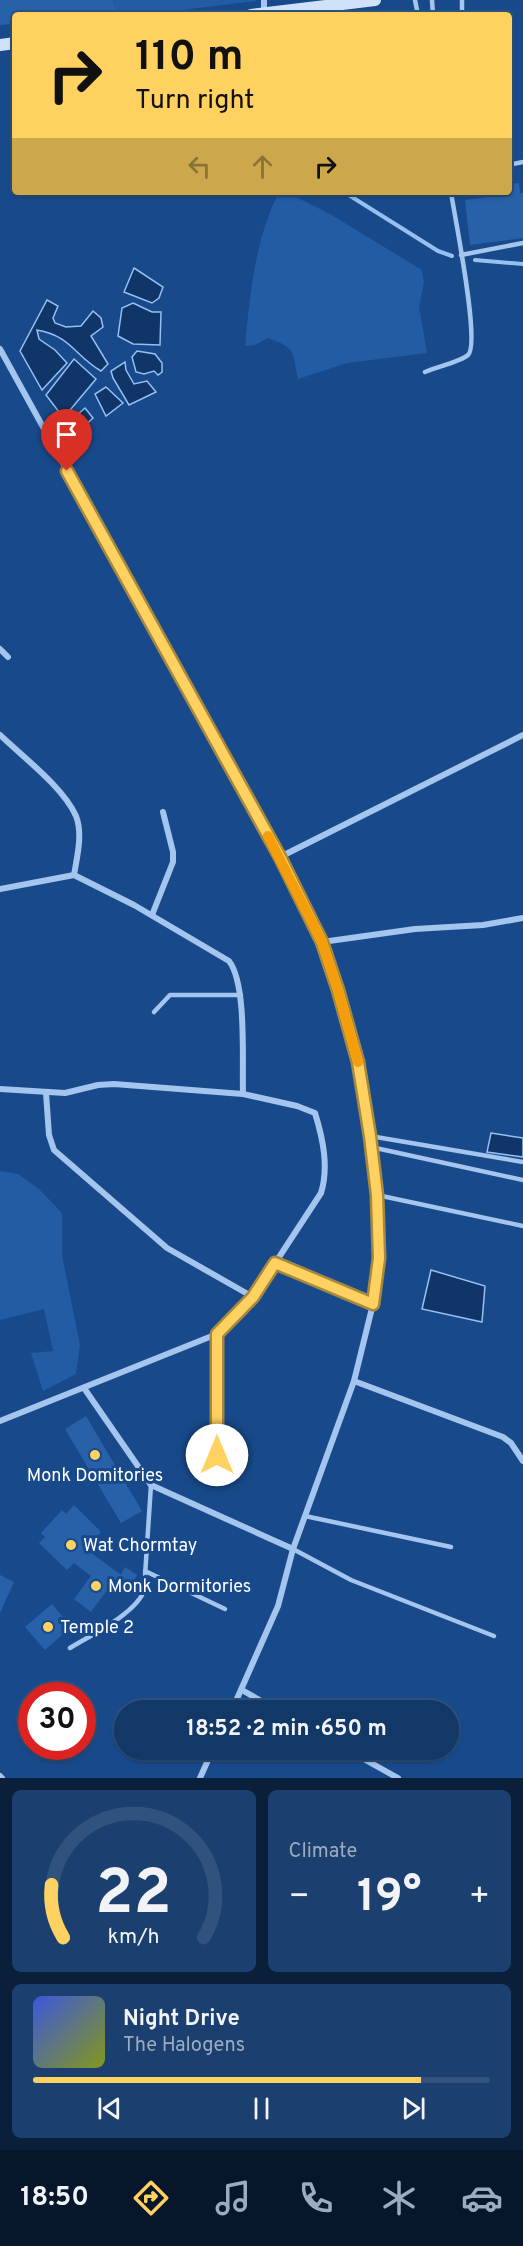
<!DOCTYPE html>
<html lang="en">
<head>
<meta charset="utf-8">
<style>
	:root { --surface:#123868; --page:#1b3f6e; --text:#f1f3f6; --muted:#9cacc0; --line:#31527c; --accent:#ffd160 }
	body { margin:0; font-family:Overpass,sans-serif; background:var(--page); color:var(--text); height:100vh; display:flex; flex-direction:column; font-size:22px; white-space:nowrap }
	* { box-sizing:border-box; margin:0 }
	p { font-size:20px; color:var(--muted) }
	.icon { flex:none; width:33px; height:33px; fill:none; stroke:currentColor; stroke-width:2; stroke-linecap:round; stroke-linejoin:round }
	.map { position:relative; height:1778px; overflow:hidden }
	.side { display:flex; flex-direction:column; gap:12px; padding:12px; background:#0a1f39; flex:1 }
	.side>* { flex:none }
	.banner { position:absolute; left:12px; top:12px; width:500px; height:183px; border-radius:6px; box-shadow:0 2px 4px #0004,0 0 0 2px var(--line); background:#ffd160; color:#111; overflow:hidden }
	.speed { position:absolute; left:18px; top:1682px; display:flex; gap:12px; font-size:30px; font-weight:700; text-align:center }
	.speed>* { display:grid; place-content:center; width:78px; height:78px; border-radius:50%; background:var(--surface); box-shadow:0 2px 4px #0004,0 0 0 2px var(--line); line-height:1 }
	.speed .limit { border:9px solid #d22; background:#fff; color:#111 }
	.pin { position:absolute; display:grid; place-items:center; width:51px; height:51px; color:#fff; margin:-62px -26px; border-radius:50% 50% 50% 0; rotate:-45deg; box-shadow:0 0 6px #0007 }
	.pin .icon { rotate:45deg }
	.me { position:absolute; width:66px; margin:-33px; rotate:0deg; stroke-linejoin:round; filter:drop-shadow(0 0 4px #0008) }
	.turn { display:flex; align-items:center; gap:21px; height:126px; padding:0 24px; font-size:27px }
	.turn .icon { width:78px; height:78px; stroke-width:2.5 }
	.turn b { display:block; font-size:42px; line-height:51px }
	.lanes { display:flex; align-items:center; height:57px; padding:0 24px; background:#0003; justify-content:center; gap:30px; direction:ltr }
	.lanes .off { opacity:.35 }
	.big { font-size:45px; font-weight:700; line-height:1.1 }
	.side .widget { flex:1; display:flex; flex-direction:column; justify-content:center; gap:9px; min-width:0; padding:0 21px; border-radius:9px; background:var(--page) }
	.side .dial { align-items:center; gap:0 }
	.dial svg { height:156px; overflow:visible; fill:none; stroke:var(--line); stroke-width:7; stroke-linecap:round; text-anchor:middle }
	.dial text { fill:var(--text); stroke:none }
	.song { display:flex; align-items:center; gap:18px }
	.cover { width:72px; height:72px; border-radius:9px; background:linear-gradient(135deg,hsl(230 70% 55%),hsl(70 70% 35%)) }
	.played { height:6px; border-radius:3px; background:linear-gradient(90deg,var(--accent) 85%,var(--line) 85%) }
	.keys { display:flex; justify-content:space-around; direction:ltr }
	.heat { display:flex; justify-content:space-between; align-items:center; font-size:33px; direction:ltr }
	.side .tiles { flex:1; display:grid; gap:12px; grid-template-columns:1fr 1fr }
	.widget:last-child { grid-column:span 2 }
	.trip { position:absolute; left:114px; top:1700px; width:345px; height:60px; border-radius:30px; background:var(--surface); box-shadow:0 2px 4px #0004,0 0 0 2px var(--line); font-weight:700; line-height:60px; text-align:center }
	.tabs { display:flex; height:96px; justify-content:space-around; align-items:center; background:#07162a; color:var(--muted) }
	.tabs .icon { width:42px; height:42px }
	.tabs .current { color:var(--accent) }
	.tabs b { font-size:27px; color:var(--text) }
	.map>svg:first-child { display:block }
</style>
</head>
<body>
<div class="map">
<svg width="523" height="1778" viewBox="0 0 523 1778">
	<rect width="100%" height="100%" fill="#184a8b"/>
	<g fill="#215ca5">
		<path d="M113 0H256V1L140 15H118Z"/>
		<path d="M279 192 294 196 330 214 422 270 424 283 419 307 427 353 347 363 298 379C292 351 296 348 268 338L255 345 245 346C250 293 255 240 279 192Z"/>
		<path d="M0 1171 18 1174 39 1189 62 1213V1255L80 1345 76 1374 43 1391 31 1353 53 1351 44 1309 0 1320Z"/>
	</g>
	<g fill="#103669" stroke="#95c0f1" stroke-width="1.5">
		<path d="M134 268 163 287 159 298 152 303 124 292Z"/>
		<path d="M47 300 58 306 53 318 55 323 66 327 81 326 93 311 101 318 103 327 91 336 108 364 101 371C74 355 71 336 37 330L39 339 55 350 67 363 42 390 20 351Z"/>
		<path d="M133 303 152 312H161L160 345 133 344 118 336 122 308Z"/>
		<path d="M137 351 155 354 162 363V372L158 375 154 371 144 374 136 372 132 357Z"/>
		<path d="M74 359 96 379 70 410 59 412 46 395Z"/>
		<path d="M125 362 126 370 134 384 147 381 156 392 129 405 113 378 111 371Z"/>
		<path d="M106 387 123 403 106 416 95 394Z"/>
		<path d="M85 408 93 418 73 437 63 427Z"/>
		<path d="M491 1133 523 1138V1157L487 1152Z"/>
		<path d="M431 1270 485 1286 482 1322 422 1309Z"/>
	</g>
	<g fill="none" stroke-linecap="round" stroke-linejoin="round">
		<g stroke="#95c0f1" stroke-width="4">
			<path d="M344 192 438 251 452 256"/>
			<path d="M475 260 523 264"/>
		</g>
	</g>
	<g fill="#2761aa">
		<path d="M0 0H113L118 15H15V24L0 25Z"/>
		<path d="M519 183 520 193H523V238L470 245 465 200 496 196V192H508V184Z"/>
		<path d="M86 1416 142 1511 121 1523 65 1429Z"/>
		<path d="M74 1505 101 1532 90 1544 94 1548 90 1552 121 1575 125 1567 137 1575 132 1583 140 1589 136 1596 113 1582 91 1612 74 1599 91 1576 74 1563 67 1570 39 1543 45 1537 41 1533 62 1510 66 1514Z"/>
		<path d="M0 1575 14 1582 0 1613Z"/>
		<path d="M52 1604 71 1627 45 1650 25 1627Z"/>
	</g>
	<g fill="none" stroke-linecap="round" stroke-linejoin="round">
		<g stroke="#a3c5ee" stroke-width="4.5">
			<path d="M415 0 418 15"/>
			<path d="M432 0 433 15"/>
			<path d="M462 15V0"/>
			<path d="M508 165 523 162"/>
			<path d="M461 255 523 243"/>
			<path d="M425 372C436 367 460 362 468 355 481 344 454 214 451 192"/>
			<path d="M154 1012 170 995H241"/>
			<path d="M370 1136 523 1162"/>
			<path d="M371 1147 523 1180"/>
			<path d="M377 1195 523 1226"/>
			<path d="M305 1516 451 1547"/>
			<path d="M293 1549 351 1580 494 1636"/>
			<path d="M145 1571 225 1609"/>
			<path d="M70 1648C91 1635 135 1614 144 1591L151 1485"/>
		</g>
		<g stroke="#a3c5ee" stroke-width="6">
			<path d="M264 13V0"/>
			<path d="M0 349 280 857 322 942 338 990 358 1062 377 1195 379 1258 373 1304 354 1381 293 1549 278 1606 232 1710"/>
			<path d="M0 649 8 657"/>
			<path d="M0 735C23 757 63 787 76 816 83 834 77 857 74 875"/>
			<path d="M280 857 523 735"/>
			<path d="M0 889 74 875 134 905 229 961C247 984 242 1062 243 1094L297 1106 315 1113C323 1139 329 1167 321 1193L253 1297 217 1334 0 1421"/>
			<path d="M152 915 173 862V852L163 812"/>
			<path d="M322 942 415 929 483 925 523 918"/>
			<path d="M0 1089 65 1093 98 1085 114 1084 243 1094"/>
			<path d="M46 1093 49 1135 54 1150 167 1248 253 1297"/>
			<path d="M275 1263 373 1304"/>
			<path d="M354 1381 503 1437 511 1443 523 1461"/>
			<path d="M84 1388 151 1485 293 1549"/>
			<path d="M217 1455V1334"/>
			<path d="M242 1690 277 1710"/>
			<path d="M346 1749 398 1778"/>
			<path d="M0 1776 2 1778"/>
			<path d="M200 1778 213 1749"/>
		</g>
		<g stroke="#d0e2fa" stroke-width="12">
			<path d="M251 15 375 0"/>
			<path d="M0 45 15 43"/>
		</g>
	</g>
	<g fill="none" stroke-linecap="round" stroke-linejoin="round">
		<defs>
			<path id="route" d="M67 471 280 857 322 942 338 990 358 1062 370 1136 377 1195 379 1258 373 1304 275 1263 253 1297 217 1334V1455"/>
		</defs>
		<use href="#route" stroke="#a6883e" stroke-width="15"/>
		<use href="#route" stroke="#ffd160" stroke-width="10"/>
		<path stroke="#f59e0b" stroke-width="10" d="M268 836 322 942 338 990 358 1062"/>
	</g>
	<g fill="#ffd160" stroke="#184a8b" stroke-width="2">
		<circle cx="95" cy="1455" r="6"/>
		<circle cx="71" cy="1545" r="6"/>
		<circle cx="96" cy="1586" r="6"/>
		<circle cx="48" cy="1627" r="6"/>
	</g>
	<g text-anchor="middle" stroke-width="6" stroke-linejoin="round" paint-order="stroke">
		<g font-size="18" fill="#fff" stroke="#184a8b" text-anchor="start">
			<text x="95" y="1481" text-anchor="middle">Monk Domitories</text>
			<text x="83" y="1551">Wat Chormtay</text>
			<text x="108" y="1592">Monk Dormitories</text>
			<text x="60" y="1633">Temple 2</text>
		</g>
	</g>
</svg>
<div class="speed"><div class="limit">30</div></div>
<div class="pin" style="left:67px;top:471px;background:#d93025"><svg class="icon" aria-label="arrive" viewBox="0 0 24 24"><path d="M6 21V4h12l-3 4 3 4H6"/></svg></div>
<svg class="me" style="left:217px;top:1455px" viewBox="-20 -20 40 40"><circle r="19" fill="#fff"/><path d="M0-13L10 11 0 6-10 11z" fill="#ffd160"/></svg>
<div class="trip">18:52 · 2 min · 650 m</div>
<div class="banner">
<div class="turn"><svg class="icon" aria-label="right" viewBox="0 0 24 24"><path d="M7 20v-9h11M14 6l5 5-5 5"/></svg><div><b>110 m</b>Turn right</div></div>
<div class="lanes"><svg class="icon off" aria-label="left" viewBox="0 0 24 24"><path d="M17 20v-9H6M10 6l-5 5 5 5"/></svg><svg class="icon off" aria-label="ahead" viewBox="0 0 24 24"><path d="M12 20V5M6 11l6-6 6 6"/></svg><svg class="icon" aria-label="right" viewBox="0 0 24 24"><path d="M7 20v-9h11M14 6l5 5-5 5"/></svg></div>
</div>
</div>
<section class="side">
<div class="tiles">
<div class="widget dial"><svg viewBox="0 0 100 80">
<path d="M14 69A42 42 0 1 1 86 69"/>
<path d="M14 69A42 42 0 0 1 8 42" stroke="#ffd160"/>
<text x="50" y="56" font-size="32" font-weight="700">22</text>
<text x="50" y="72" font-size="11">km/h</text>
</svg></div>
<div class="widget"><p>Climate</p>
<div class="heat"><a>−</a><b class="big">19°</b><a>+</a></div>
</div>
<div class="widget">
<div class="song"><i class="cover"></i><div><b>Night Drive</b><p>The Halogens</p></div></div>
<div class="played"></div>
<div class="keys"><svg class="icon" aria-label="previous" viewBox="0 0 24 24"><path d="M18 5L8 12l10 7zM5 5v14"/></svg><svg class="icon" aria-label="pause" viewBox="0 0 24 24"><path d="M8 5v14M16 5v14"/></svg><svg class="icon" aria-label="next" viewBox="0 0 24 24"><path d="M6 5l10 7-10 7zM19 5v14"/></svg></div>
</div>
</div>
</section>
<nav class="tabs">
<b>18:50</b>
<svg class="icon current" aria-label="directions" viewBox="0 0 24 24"><path d="M12 3l9 9-9 9-9-9zM9 14v-3h6M13 9l2 2-2 2"/></svg>
<svg class="icon" aria-label="music" viewBox="0 0 24 24"><path d="M9 18V5l10-2v13"/><circle cx="6" cy="18" r="3"/><circle cx="16" cy="16" r="3"/></svg>
<svg class="icon" aria-label="phone" viewBox="0 0 24 24"><path d="M5 4h4l2 5-3 2q2 4 5 5l2-3 5 2v4C11 20 4 13 5 4z"/></svg>
<svg class="icon" aria-label="climate" viewBox="0 0 24 24"><path d="M12 3v18M4 7l16 10M4 17L20 7"/></svg>
<svg class="icon" aria-label="car" viewBox="0 0 24 24"><path d="M5 17H2v-5l4-1 3-4h7l3 4 3 1v5h-3M9 17h6M6 11h13"/><circle cx="7" cy="17" r="2"/><circle cx="17" cy="17" r="2"/></svg>
</nav>
</body>
</html>
